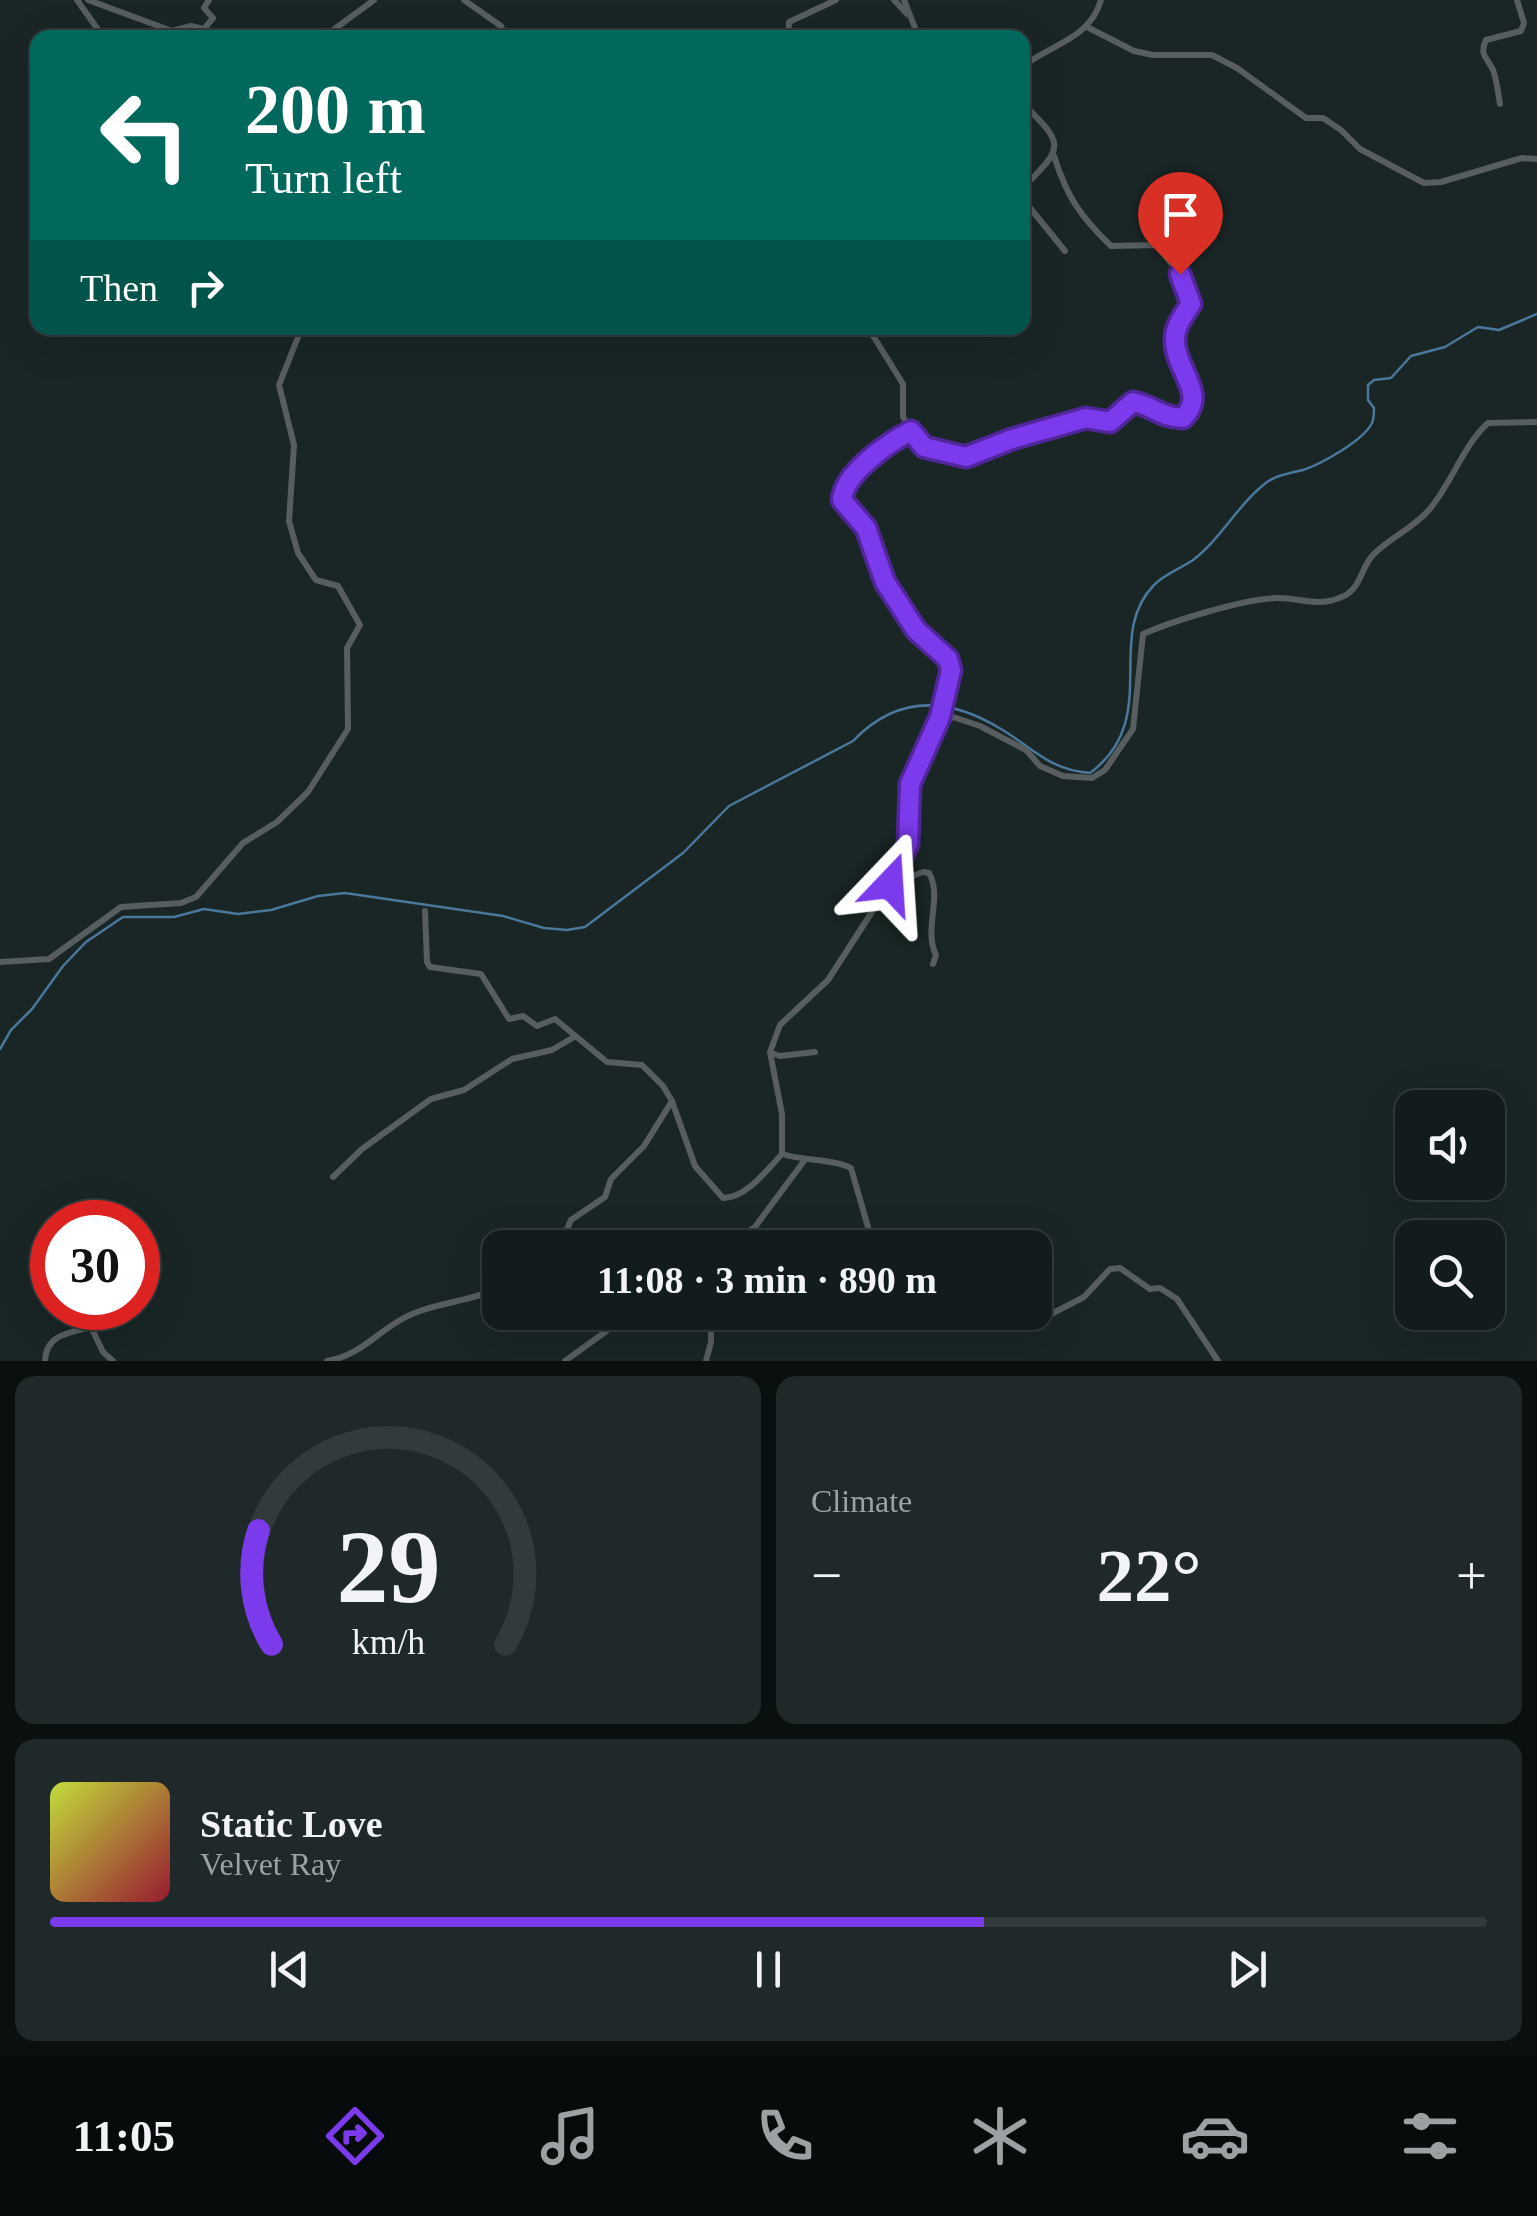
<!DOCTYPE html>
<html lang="en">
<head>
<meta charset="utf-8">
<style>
	:root { --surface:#131c1c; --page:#202929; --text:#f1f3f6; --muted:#9da1a3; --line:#323a3b; --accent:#7c3aed }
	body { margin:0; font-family:"Times New Roman",serif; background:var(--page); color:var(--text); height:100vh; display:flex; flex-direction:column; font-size:38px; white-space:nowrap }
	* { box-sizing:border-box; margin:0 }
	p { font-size:32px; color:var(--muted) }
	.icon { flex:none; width:55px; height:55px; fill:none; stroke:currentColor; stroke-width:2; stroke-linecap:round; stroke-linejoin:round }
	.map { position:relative; height:1361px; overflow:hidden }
	.sheet { display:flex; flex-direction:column; gap:15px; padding:15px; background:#0a0f0f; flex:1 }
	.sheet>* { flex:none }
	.top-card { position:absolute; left:30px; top:30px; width:1000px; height:305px; border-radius:20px; box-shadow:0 10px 40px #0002,0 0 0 2px var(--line); background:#00695c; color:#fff; overflow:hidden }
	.fabs { position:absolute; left:1395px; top:1090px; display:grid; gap:20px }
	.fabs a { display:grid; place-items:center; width:110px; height:110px; border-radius:20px; background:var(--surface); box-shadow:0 10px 40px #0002,0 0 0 2px var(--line); font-size:50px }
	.speed { position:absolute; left:30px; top:1200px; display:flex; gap:20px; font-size:50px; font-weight:700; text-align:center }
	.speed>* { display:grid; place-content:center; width:130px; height:130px; border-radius:50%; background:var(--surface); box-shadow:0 10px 40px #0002,0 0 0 2px var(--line); line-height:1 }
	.speed .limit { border:15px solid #d22; background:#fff; color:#111 }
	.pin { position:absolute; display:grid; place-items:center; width:85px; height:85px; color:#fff; margin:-102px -42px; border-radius:50% 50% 50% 0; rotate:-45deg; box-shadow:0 0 10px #0007 }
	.pin .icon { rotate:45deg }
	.me { position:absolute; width:110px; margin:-55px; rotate:20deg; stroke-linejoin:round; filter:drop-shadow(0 0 8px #0008) }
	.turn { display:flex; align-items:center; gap:35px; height:210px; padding:0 50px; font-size:45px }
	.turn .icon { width:130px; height:130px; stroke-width:2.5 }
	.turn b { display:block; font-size:70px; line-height:85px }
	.then { display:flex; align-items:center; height:95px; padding:0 50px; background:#0003; gap:20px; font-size:38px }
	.big { font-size:75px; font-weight:700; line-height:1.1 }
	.sheet .widget { flex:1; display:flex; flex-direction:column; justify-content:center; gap:15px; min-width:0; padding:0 35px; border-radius:20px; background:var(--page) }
	.sheet .dial { align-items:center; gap:0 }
	.dial svg { height:260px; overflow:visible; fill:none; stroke:var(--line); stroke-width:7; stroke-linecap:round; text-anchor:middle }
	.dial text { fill:var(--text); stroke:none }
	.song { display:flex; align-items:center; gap:30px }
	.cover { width:120px; height:120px; border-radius:15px; background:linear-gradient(135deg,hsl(70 70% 55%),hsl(350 70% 35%)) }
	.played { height:10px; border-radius:5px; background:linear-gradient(90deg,var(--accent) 65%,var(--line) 65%) }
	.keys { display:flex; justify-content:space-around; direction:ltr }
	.heat { display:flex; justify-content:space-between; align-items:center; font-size:55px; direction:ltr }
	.sheet .tiles { flex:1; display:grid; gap:15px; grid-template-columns:1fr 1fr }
	.widget:last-child { grid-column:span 2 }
	.trip { position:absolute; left:482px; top:1230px; width:570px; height:100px; border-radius:20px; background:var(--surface); box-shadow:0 10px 40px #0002,0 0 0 2px var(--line); font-weight:700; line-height:100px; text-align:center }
	.tabs { display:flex; height:160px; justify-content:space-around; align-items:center; background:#080b0b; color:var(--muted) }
	.tabs .icon { width:70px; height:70px }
	.tabs .current { color:var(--accent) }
	.tabs b { font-size:45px; color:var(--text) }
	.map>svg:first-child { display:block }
</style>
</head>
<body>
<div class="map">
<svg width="1537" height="1361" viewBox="0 0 1537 1361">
	<rect width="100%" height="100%" fill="#192625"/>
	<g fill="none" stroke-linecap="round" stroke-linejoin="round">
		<path stroke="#4a779a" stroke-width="2.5" d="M0 1049 11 1030 32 1009 63 966 86 942 123 917H174L204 909 238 914 271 910 318 896 345 893 503 916 544 928 567 930 585 927 683 853 729 806 853 741C897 695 947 696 1001 729 1033 748 1049 770 1090 773 1163 719 1103 637 1154 585 1164 574 1180 569 1193 560 1221 539 1238 504 1267 482 1276 475 1291 473 1303 470 1321 464 1363 441 1372 423 1374 418 1374 413 1374 408L1368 400V385L1374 380 1391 378 1411 356 1445 347 1478 327 1499 330 1537 314"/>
		<g stroke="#585e60" stroke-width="6">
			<path d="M77 0 104 38"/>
			<path d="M88 0 172 31 191 26 204 29 213 18 204 8 209 0"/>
			<path d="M464 0 501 26 505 38"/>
			<path d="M894 0 907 14"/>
			<path d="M904 0 919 38"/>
			<path d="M1087 27 1134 51 1153 55H1212L1237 68 1306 118H1323L1341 130 1360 149 1424 183 1441 182 1522 158 1537 159"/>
			<path d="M327 38 329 33 374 0"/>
			<path d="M788 38 789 22 836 0"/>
			<path d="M1022 67C1051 44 1090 39 1101 0"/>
			<path d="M1022 87V94"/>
			<path d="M1022 103C1067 146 1063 147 1022 189"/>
			<path d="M1500 104C1498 93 1497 80 1493 70 1487 57 1479 55 1486 40L1521 31 1524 23 1517 0"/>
			<path d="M1022 198 1065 251"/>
			<path d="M860 328 872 334 903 384V417L923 447 966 457 1012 439 1085 418 1109 422 1133 402C1154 406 1159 417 1183 418 1207 394 1176 370 1175 342 1174 327 1184 316 1191 304L1180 274 1156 245 1111 246C1080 216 1067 197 1054 156"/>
			<path d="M938 727 953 717 980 726 1026 750 1040 766 1063 776 1092 778 1105 770 1133 729 1143 634C1175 620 1241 600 1276 598 1300 597 1317 609 1344 596 1362 587 1361 566 1374 554 1390 538 1413 528 1428 511 1452 484 1461 448 1488 423L1537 422"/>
			<path d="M891 884 923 872 929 873C943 898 923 928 936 955L933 964"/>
			<path d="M425 911 427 962 430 967 481 974 509 1019 523 1016 537 1026 555 1019 607 1062 642 1065 663 1086 672 1101 695 1166 723 1198C746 1198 767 1170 782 1154"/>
			<path d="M0 962 49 959 121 907 181 903 196 897 243 843 277 822 308 792 348 729 347 648 360 625 338 586 316 580 298 553 289 521 294 445 279 385 300 332 306 328"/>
			<path d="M771 1053 780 1056 815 1052"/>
			<path d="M333 1177 362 1149 431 1099 464 1090 512 1059 552 1050 574 1037"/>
			<path d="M550 1248 565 1234 571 1220 605 1197 611 1179 644 1146 672 1101"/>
			<path d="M726 1248 755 1227 804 1161"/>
			<path d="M738 1248 751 1232"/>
			<path d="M874 1248 851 1168C835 1159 803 1161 782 1154V1114L770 1052 780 1025 828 980 890 884 907 845 909 784 939 717 951 670 948 659 915 630 885 582 866 528 841 495C855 467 884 445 911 431"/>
			<path d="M922 1312 923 1317 947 1326 987 1318 1032 1324 1084 1297 1110 1269 1120 1268 1150 1289 1160 1288 1177 1299 1218 1361"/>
			<path d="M45 1361C46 1334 69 1333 91 1327L103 1352 113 1361"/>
			<path d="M327 1361C359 1356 375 1334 402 1319 432 1302 469 1303 500 1287"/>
			<path d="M565 1361 619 1322 640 1312"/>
			<path d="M706 1361 711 1342V1312"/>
		</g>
	</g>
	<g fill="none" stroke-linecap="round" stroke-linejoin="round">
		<defs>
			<path id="route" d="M890 884 908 844 910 784 940 717 951 670 948 659 916 630 885 582 866 528 842 500C844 473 888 443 911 431L924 447 966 457 1012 439 1086 418 1110 422 1133 402C1154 406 1159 417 1183 418 1208 394 1176 371 1175 342 1174 327 1183 316 1191 304L1180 274"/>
		</defs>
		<use href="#route" stroke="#51269a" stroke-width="25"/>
		<use href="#route" stroke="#7c3aed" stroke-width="18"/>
	</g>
</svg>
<div class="fabs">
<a><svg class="icon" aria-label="sound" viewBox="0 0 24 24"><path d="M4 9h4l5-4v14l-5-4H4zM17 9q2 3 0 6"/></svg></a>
<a><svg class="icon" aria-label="search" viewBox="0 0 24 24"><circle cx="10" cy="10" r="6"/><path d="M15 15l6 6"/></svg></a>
</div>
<div class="speed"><div class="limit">30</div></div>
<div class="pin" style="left:1180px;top:274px;background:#d93025"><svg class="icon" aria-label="arrive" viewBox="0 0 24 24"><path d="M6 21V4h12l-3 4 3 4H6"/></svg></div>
<svg class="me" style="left:890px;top:884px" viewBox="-20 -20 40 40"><path d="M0-17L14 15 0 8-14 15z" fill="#7c3aed" stroke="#fff" stroke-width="4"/></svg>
<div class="trip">11:08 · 3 min · 890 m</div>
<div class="top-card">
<div class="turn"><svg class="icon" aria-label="left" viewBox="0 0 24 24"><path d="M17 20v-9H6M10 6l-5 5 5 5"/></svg><div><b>200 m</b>Turn left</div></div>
<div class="then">Then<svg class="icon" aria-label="right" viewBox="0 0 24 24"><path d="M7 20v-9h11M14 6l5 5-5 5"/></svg></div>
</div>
</div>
<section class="sheet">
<div class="tiles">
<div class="widget dial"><svg viewBox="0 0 100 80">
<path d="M14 69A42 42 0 1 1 86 69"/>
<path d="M14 69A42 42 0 0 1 10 34" stroke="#7c3aed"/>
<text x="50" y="56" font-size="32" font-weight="700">29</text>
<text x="50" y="72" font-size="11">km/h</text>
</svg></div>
<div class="widget"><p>Climate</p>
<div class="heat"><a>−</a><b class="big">22°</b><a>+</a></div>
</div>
<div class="widget">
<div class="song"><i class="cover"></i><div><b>Static Love</b><p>Velvet Ray</p></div></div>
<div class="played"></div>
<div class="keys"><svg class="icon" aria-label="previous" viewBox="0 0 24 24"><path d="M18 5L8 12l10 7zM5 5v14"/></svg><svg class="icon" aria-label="pause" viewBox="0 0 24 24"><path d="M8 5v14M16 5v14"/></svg><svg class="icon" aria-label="next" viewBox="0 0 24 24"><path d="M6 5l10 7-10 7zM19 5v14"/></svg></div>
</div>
</div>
</section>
<nav class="tabs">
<b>11:05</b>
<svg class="icon current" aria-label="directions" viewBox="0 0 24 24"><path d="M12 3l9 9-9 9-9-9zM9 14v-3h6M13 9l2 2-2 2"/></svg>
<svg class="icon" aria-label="music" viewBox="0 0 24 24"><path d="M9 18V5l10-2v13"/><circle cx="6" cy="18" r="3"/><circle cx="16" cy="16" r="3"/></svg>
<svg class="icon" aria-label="phone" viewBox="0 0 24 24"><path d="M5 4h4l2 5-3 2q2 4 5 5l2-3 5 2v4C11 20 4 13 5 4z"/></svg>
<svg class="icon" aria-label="climate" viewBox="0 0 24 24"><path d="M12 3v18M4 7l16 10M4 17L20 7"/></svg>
<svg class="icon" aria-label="car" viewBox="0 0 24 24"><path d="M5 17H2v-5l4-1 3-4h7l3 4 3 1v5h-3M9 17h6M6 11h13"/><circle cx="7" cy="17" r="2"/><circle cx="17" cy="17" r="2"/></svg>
<svg class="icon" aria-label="filters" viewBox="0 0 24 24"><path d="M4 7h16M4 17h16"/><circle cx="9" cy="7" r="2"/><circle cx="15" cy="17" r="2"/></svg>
</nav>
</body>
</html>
